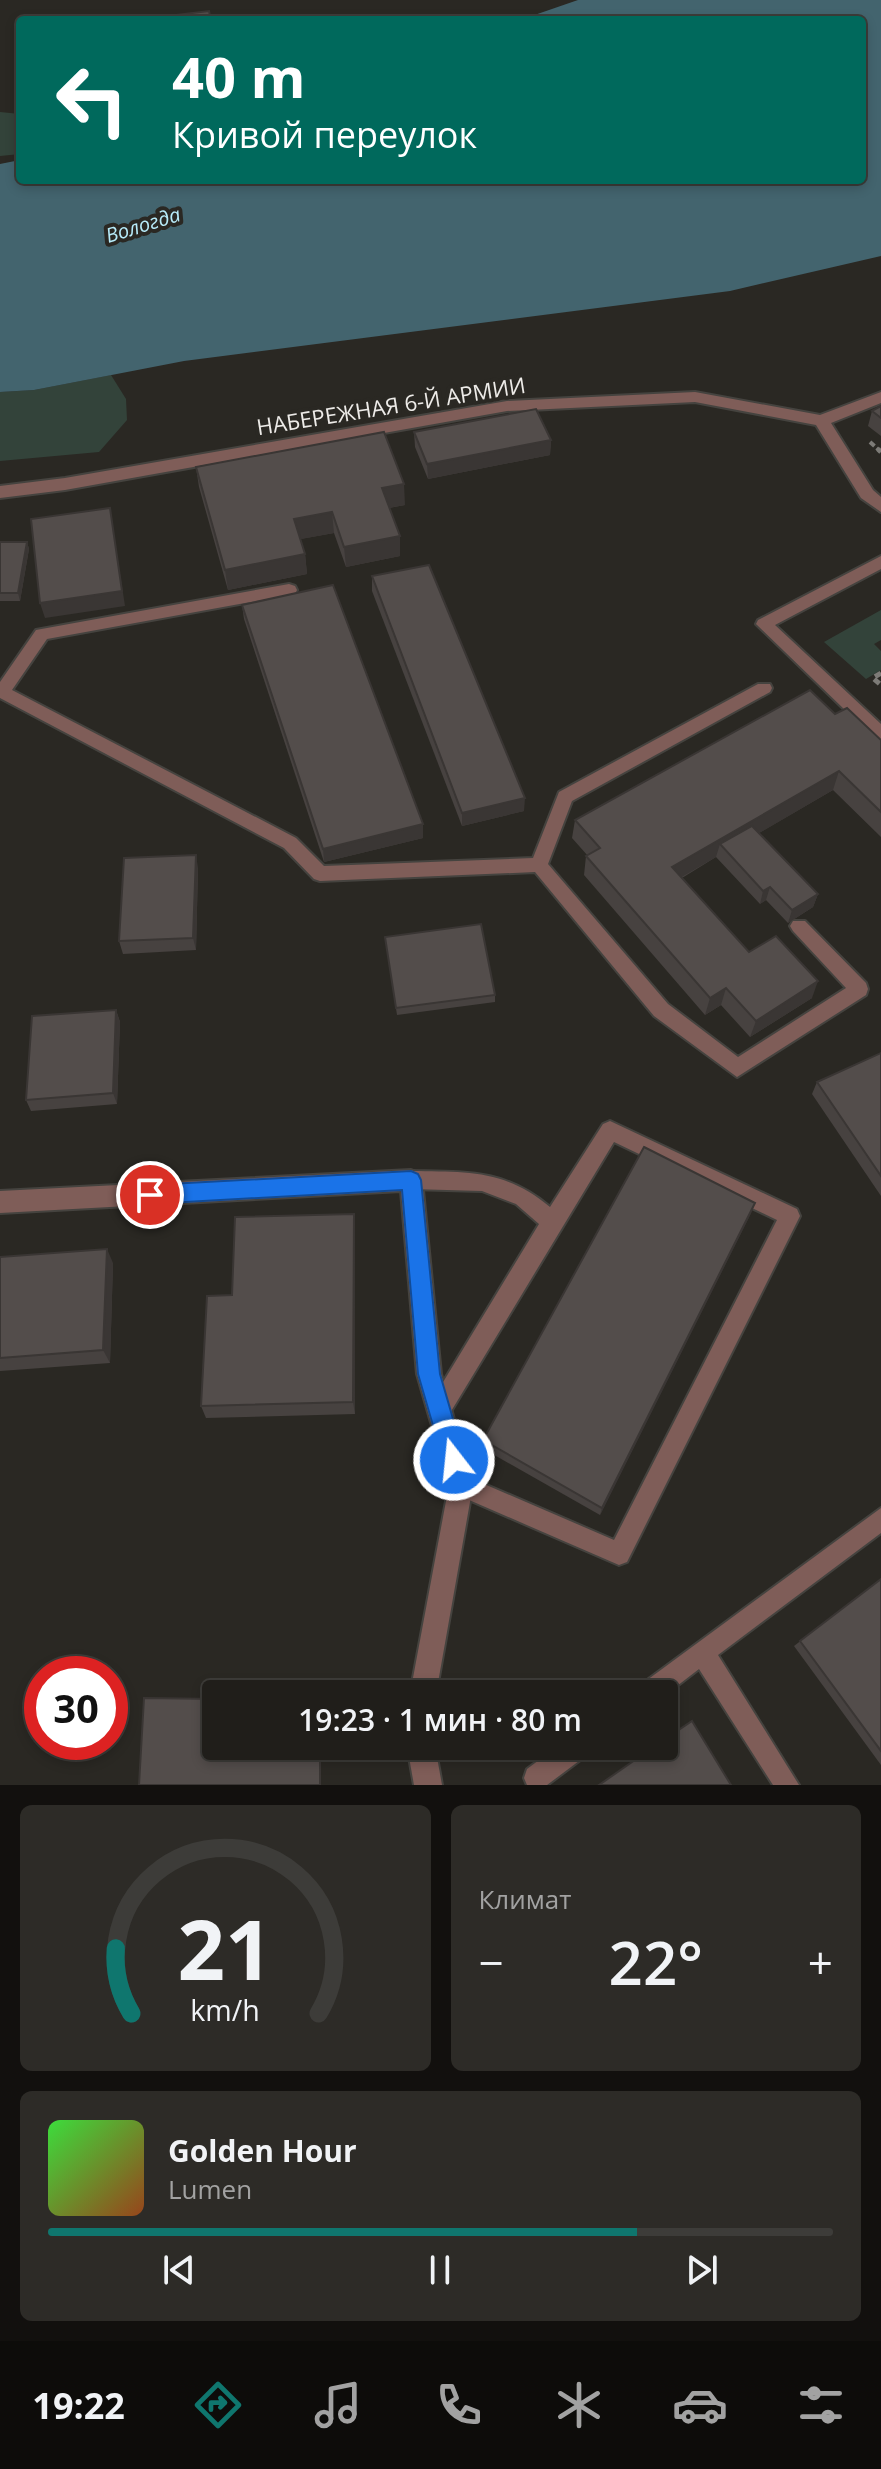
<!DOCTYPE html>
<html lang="ru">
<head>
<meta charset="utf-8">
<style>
	:root { --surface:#201e1a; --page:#2d2b27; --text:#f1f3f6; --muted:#a2a2a2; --line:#3d3c39; --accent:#0f766e }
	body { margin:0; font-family:"Open Sans",sans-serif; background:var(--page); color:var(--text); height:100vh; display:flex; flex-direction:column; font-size:30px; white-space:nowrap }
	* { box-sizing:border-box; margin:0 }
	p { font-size:26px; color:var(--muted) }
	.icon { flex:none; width:44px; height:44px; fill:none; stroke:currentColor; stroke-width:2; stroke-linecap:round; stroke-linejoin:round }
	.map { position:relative; height:1785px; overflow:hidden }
	.drawer { display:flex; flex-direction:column; gap:20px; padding:20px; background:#12100e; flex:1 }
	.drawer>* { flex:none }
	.banner { position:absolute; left:16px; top:16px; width:850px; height:168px; border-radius:8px; box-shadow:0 4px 12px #0003,0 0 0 2px var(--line); background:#00695c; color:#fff; overflow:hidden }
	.speed { position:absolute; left:24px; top:1656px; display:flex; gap:16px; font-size:40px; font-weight:700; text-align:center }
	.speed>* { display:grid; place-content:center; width:104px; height:104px; border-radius:50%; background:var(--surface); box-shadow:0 4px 12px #0003,0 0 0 2px var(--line); line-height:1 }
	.speed .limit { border:12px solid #d22; background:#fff; color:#111 }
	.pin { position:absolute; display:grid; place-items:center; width:68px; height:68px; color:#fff; margin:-34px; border:4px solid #fff; border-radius:50%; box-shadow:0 2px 8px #0007 }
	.me { position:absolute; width:88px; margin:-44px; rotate:344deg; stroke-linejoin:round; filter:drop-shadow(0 0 6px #0008) }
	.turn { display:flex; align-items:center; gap:28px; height:168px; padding:0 24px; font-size:36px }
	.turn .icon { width:104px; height:104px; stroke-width:2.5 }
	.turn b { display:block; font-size:56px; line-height:68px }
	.big { font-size:60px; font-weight:600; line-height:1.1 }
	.drawer .card { flex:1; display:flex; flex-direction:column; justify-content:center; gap:12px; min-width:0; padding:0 28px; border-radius:12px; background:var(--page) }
	.drawer .dial { align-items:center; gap:0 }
	.dial svg { height:208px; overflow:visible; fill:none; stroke:var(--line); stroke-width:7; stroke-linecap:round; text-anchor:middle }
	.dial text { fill:var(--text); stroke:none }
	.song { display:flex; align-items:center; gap:24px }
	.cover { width:96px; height:96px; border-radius:12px; background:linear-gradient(135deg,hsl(120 70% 55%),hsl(20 70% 35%)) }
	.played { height:8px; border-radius:4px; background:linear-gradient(90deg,var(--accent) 75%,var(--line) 75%) }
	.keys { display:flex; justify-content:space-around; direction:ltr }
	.heat { display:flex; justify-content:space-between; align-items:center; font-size:44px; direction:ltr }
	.drawer .tiles { flex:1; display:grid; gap:20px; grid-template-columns:1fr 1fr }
	.card:last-child { grid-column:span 2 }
	.trip { position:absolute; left:202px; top:1680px; width:476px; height:80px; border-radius:8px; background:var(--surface); box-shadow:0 4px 12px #0003,0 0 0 2px var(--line); font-weight:600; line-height:80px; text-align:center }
	.dock { display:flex; height:128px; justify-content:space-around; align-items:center; background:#0d0c0a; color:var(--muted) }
	.dock .icon { width:56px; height:56px }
	.dock .on { color:var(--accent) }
	.dock b { font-size:36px; color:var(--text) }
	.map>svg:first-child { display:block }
</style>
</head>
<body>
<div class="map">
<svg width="881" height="1785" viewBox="0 0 881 1785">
	<rect width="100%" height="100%" fill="#2a2823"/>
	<g fill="#33433a">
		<path d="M0 112 20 114V154L0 156Z"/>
		<path d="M111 375 126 399 127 420 99 452 0 461V392L34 390Z"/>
		<path d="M881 610V640L874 644 881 651V670L866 679 824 642Z"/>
	</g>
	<path fill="#43646e" d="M578 0H881V256L730 291 184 361 34 390 0 392V164L20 160V180H862V20H520Z"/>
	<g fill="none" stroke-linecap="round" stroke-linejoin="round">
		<defs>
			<g id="service">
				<path d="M881 556V569L775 625 881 724V741L875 739 756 624 758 620Z"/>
				<path d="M289 584 295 586 297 590 295 594 47 639 12 690 296 838 324 866 533 858 559 792 758 684H770L772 688 770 692 572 801 548 864 668 1004 738 1057 846 988 793 931 790 926 793 921H805L866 983 868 989 866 995 737 1077 654 1016 535 872 320 881 314 879 284 848 0 698V682L36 630Z"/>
				<path d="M610 1121 797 1209 800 1216 627 1562 619 1565 453 1493 450 1485 453 1477 461 1474 614 1540 777 1220 614 1142 447 1418 439 1421 431 1418 428 1410 431 1402 539 1224 516 1204 482 1191 411 1189 404 1187 401 1180 404 1173 411 1171C466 1172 505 1169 550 1207L603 1124Z"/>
				<path d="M881 1508V1533L718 1655 799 1785H773L699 1669 664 1696 635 1694 639 1686Z"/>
				<path d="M558 1746H590L587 1755 547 1785H527L524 1778 527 1769Z"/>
			</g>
			<g id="minor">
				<path d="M695 392 820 415 881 392V403L831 423 873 490 881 497V512L861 498 816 425 695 402 507 411 65 490 0 498V486L65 478 507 401Z"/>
				<path d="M411 1170 419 1173 422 1180 441 1374 473 1485 436 1694H410L449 1485 417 1374 401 1191 0 1213V1191Z"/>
				<path d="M407 1746H435L442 1785H414Z"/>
			</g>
		</defs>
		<use href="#service" stroke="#45433f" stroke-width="4"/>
		<use href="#minor" stroke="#45433f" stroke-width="4"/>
		<path stroke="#7d7b77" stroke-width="4" stroke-dasharray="6 3" stroke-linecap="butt" d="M870 442 880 451"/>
		<g stroke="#7d7b77" stroke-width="5" stroke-dasharray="7 4" stroke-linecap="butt">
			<path d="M878 449 881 452"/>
			<path d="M881 673 873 678 881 685"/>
		</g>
		<use href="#service" fill="#7f5d58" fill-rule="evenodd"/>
		<use href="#minor" fill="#7f5d58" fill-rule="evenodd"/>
	</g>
	<g fill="#474240">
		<path d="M881 406V436L868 426 872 411Z"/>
		<path d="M414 432 551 440 550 455 428 479 415 447Z"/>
		<path d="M196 467 405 505 389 508 400 556 346 567 334 533 300 539 305 554 307 574 228 590 199 487Z"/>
		<path d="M0 542H27L29 549 20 601H0Z"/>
		<path d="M372 576 524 811 462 826 372 591Z"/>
		<path d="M242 605 423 838 324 862 244 619Z"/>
		<path d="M835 714 881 740V837L833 790 759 833 818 894 813 907 788 923 766 900 760 904 716 857 682 878 749 952 812 998 750 1037 721 1005 705 1015 584 875 586 856H588L572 838 575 820Z"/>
		<path d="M198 868 196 950 123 954 119 941Z"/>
		<path d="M385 937 495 995V1002L397 1015Z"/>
		<path d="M116 1010 120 1022 117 1104 31 1111 26 1100Z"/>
		<path d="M881 1053V1196L812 1094 817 1082Z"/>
		<path d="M751 1213 600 1515 482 1448 483 1440Z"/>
		<path d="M354 1214 355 1229V1414L206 1418 201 1406 232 1295Z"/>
		<path d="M0 1257 113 1263 110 1363 0 1371Z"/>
		<path d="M881 1579V1765L794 1646Z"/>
	</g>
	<g fill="#3a3634">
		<path d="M551 440 550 455 428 479 427 464Z"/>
		<path d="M404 484 405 505 382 509V488Z"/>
		<path d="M110 508 125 606 45 618 40 603Z"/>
		<path d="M332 512 334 533 296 540 294 519Z"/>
		<path d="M400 536V556L346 567 344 547Z"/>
		<path d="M27 542 29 549 20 601 18 593Z"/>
		<path d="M305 554 307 574 228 590 225 570Z"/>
		<path d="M839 771 833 790 727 852 720 844 716 857 668 885 672 867Z"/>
		<path d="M525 798 524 811 462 826V813Z"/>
		<path d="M423 824V838L324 862 323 849Z"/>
		<path d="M196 855 198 868 196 950 193 938Z"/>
		<path d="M770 887 766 900 760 904 763 891Z"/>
		<path d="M818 894 813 907 788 923 792 910Z"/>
		<path d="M818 981 812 998 750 1037 756 1021Z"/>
		<path d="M726 988 721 1005 705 1015 710 998Z"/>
		<path d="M116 1010 120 1022 117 1104 113 1093Z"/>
		<path d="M755 1203 751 1213 600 1515 602 1508Z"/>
		<path d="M354 1214 355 1229V1414L353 1402Z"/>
		<path d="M107 1249 113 1263 110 1363 103 1350Z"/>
	</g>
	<g fill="#534d4b" stroke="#3a3634" stroke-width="2">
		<path d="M209 11 211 20H176L175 15Z"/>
		<path d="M881 406V418L872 411Z"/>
		<path d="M536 409 551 440 427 464 414 432Z"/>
		<path d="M384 432 404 484 382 488 400 536 344 547 332 512 294 519 305 554 225 570 196 467Z"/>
		<path d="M110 508 122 591 40 603 31 519Z"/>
		<path d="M0 542H27L18 593H0Z"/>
		<path d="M429 565 525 798 462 813 372 576Z"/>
		<path d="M333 585 423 824 323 849 242 605Z"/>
		<path d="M810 690 835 714 847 708 881 740V812L839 771 672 867 749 952 776 936 818 981 756 1021 726 988 710 998 586 856 600 848 575 820Z"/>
		<path d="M752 826 818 894 792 910 770 887 763 891 720 844Z"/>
		<path d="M196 855 193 938 119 941 124 858Z"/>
		<path d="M481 924 495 995 396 1008 385 937Z"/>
		<path d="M116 1010 113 1093 26 1100 32 1016Z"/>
		<path d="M881 1053V1176L817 1082Z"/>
		<path d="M644 1147 755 1203 602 1508 483 1440Z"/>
		<path d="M354 1214 353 1402 201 1406 207 1296 232 1295 235 1217Z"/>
		<path d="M107 1249 103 1350 0 1358V1257Z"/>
		<path d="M881 1579V1751L800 1641Z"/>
		<path d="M144 1698 216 1699V1746H320V1785H139Z"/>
		<path d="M692 1721 731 1785H599L655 1746H664V1740Z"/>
	</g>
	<path fill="#1a73e8" stroke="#114b97" stroke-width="2" d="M411 1171 418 1174 421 1180 440 1374 465 1460 462 1468 454 1471 446 1468 443 1460 418 1374 402 1190 150 1204 143 1201 140 1195 143 1188 150 1185Z"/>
	<g text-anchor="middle" stroke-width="8" stroke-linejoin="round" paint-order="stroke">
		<g font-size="20" font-style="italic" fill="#b7ebf9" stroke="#2a2823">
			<text transform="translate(143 225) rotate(-17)" y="7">Вологда</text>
		</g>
		<g font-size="22" fill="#edebe8" stroke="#2a2823">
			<text transform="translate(391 406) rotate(-9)" y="8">НАБЕРЕЖНАЯ 6-Й АРМИИ</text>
		</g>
	</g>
</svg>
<div class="speed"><div class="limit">30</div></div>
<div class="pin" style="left:150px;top:1195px;background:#d93025"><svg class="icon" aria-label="arrive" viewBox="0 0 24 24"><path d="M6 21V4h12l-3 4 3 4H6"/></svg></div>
<svg class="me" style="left:454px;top:1460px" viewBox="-20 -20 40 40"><circle r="17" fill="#1a73e8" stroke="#fff" stroke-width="3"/><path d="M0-11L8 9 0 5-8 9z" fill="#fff"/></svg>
<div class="trip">19:23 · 1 мин · 80 m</div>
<div class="banner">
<div class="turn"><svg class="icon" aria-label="left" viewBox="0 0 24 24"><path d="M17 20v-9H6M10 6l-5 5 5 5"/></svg><div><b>40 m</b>Кривой переулок</div></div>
</div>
</div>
<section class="drawer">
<div class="tiles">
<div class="card dial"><svg viewBox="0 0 100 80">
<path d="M14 69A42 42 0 1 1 86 69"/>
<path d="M14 69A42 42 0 0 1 8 44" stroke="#0f766e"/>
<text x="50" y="56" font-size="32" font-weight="700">21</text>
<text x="50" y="72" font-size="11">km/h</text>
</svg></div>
<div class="card"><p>Климат</p>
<div class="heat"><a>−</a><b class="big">22°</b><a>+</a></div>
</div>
<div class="card">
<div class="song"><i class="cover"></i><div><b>Golden Hour</b><p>Lumen</p></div></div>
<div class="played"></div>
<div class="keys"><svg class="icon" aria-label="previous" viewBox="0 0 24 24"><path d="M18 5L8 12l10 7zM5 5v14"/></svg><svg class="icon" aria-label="pause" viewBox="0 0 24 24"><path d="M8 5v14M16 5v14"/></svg><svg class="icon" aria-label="next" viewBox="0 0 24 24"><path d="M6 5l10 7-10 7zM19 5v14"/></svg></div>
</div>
</div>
</section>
<nav class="dock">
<b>19:22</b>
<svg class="icon on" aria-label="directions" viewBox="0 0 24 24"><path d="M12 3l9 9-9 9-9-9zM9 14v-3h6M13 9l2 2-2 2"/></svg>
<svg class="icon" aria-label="music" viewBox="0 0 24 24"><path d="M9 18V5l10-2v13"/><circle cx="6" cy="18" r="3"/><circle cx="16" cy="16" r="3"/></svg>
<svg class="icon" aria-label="phone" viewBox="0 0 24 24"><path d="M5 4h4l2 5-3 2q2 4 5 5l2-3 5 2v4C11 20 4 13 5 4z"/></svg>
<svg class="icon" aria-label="climate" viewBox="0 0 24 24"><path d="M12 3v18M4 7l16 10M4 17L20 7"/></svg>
<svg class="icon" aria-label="car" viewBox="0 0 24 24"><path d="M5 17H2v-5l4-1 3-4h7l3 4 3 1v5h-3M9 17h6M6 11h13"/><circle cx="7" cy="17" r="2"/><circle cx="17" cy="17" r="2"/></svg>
<svg class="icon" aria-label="filters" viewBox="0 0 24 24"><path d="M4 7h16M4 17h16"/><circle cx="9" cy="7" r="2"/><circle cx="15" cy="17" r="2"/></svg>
</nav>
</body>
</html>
